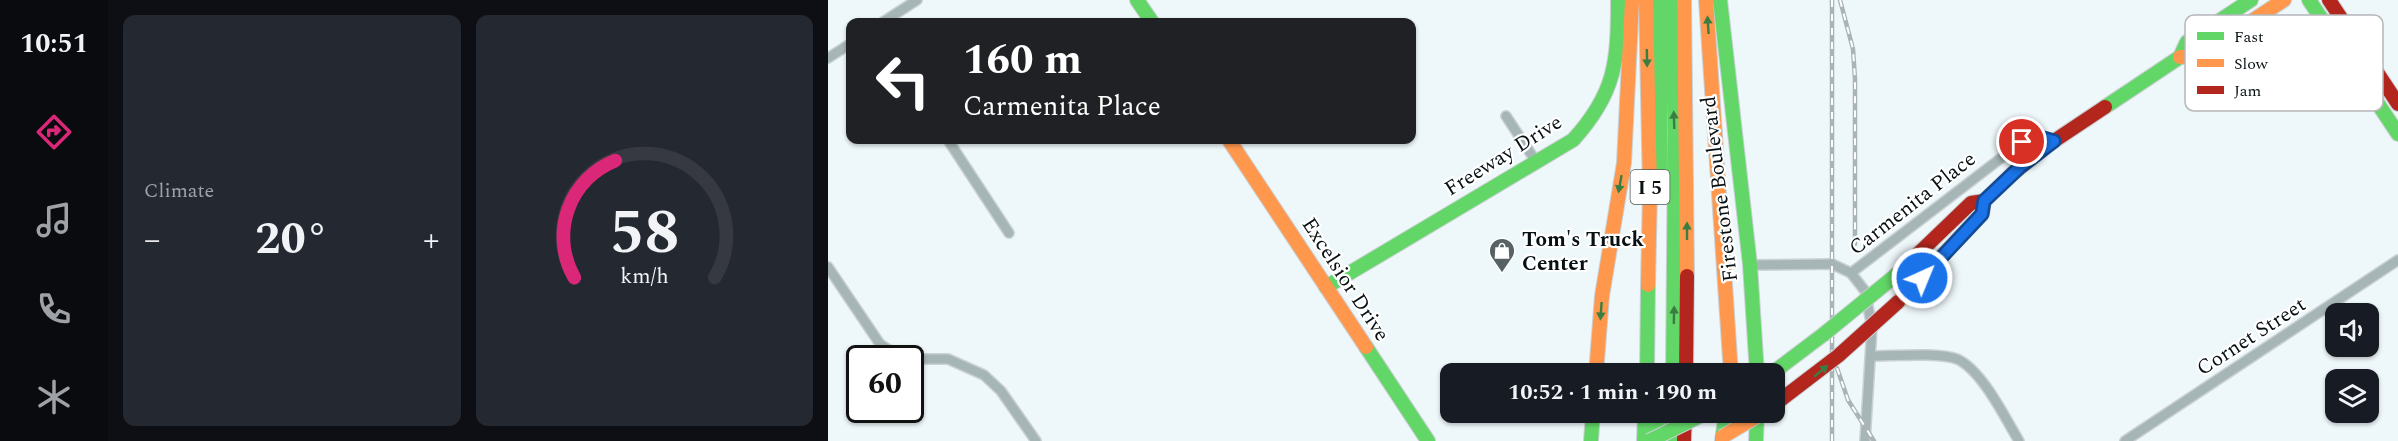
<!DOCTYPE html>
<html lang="en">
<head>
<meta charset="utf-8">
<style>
	:root { --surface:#171b24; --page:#242831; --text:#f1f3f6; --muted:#9ea1a6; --line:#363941; --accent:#db2777 }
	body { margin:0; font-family:Spectral,serif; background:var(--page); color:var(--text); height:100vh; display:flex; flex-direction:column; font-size:22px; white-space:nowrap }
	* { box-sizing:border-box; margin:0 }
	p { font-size:20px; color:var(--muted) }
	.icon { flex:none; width:33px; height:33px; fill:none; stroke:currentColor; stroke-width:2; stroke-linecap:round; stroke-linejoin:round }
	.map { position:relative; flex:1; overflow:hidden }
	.sheet { display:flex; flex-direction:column; gap:15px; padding:15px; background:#0d0f14; width:720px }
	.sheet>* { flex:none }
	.banner { position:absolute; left:18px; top:18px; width:570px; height:126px; border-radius:12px; box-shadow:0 2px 4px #0004; background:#202124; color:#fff; overflow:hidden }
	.buttons { position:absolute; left:1497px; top:303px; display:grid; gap:12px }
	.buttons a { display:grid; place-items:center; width:54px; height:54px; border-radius:12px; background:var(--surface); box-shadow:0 2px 4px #0004; font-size:30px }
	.speed { position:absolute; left:18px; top:345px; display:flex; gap:12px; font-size:30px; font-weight:700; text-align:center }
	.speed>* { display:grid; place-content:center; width:78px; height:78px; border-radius:50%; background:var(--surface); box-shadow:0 2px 4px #0004; line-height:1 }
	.speed .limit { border:3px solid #111; border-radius:9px; background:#fff; color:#111 }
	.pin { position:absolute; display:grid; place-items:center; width:51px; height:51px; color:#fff; margin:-26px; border:3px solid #fff; border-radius:50%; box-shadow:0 2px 6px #0007 }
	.me { position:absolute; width:66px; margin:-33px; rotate:44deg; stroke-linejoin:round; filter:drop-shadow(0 0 4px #0008) }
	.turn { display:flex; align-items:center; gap:21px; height:126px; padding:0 18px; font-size:27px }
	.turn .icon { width:78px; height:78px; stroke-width:2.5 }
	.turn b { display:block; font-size:42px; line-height:51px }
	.big { font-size:45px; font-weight:700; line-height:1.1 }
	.sheet .widget { flex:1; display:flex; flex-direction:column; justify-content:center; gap:9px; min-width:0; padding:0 21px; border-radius:12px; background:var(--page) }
	.sheet .dial { align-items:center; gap:0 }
	.dial svg { height:156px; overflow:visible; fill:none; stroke:var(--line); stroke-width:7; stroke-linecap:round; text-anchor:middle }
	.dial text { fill:var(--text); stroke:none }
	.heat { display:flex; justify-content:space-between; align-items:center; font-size:33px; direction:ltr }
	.sheet .tiles { flex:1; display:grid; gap:15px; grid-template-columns:repeat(2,1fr) }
	.trip { position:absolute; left:612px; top:363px; width:345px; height:60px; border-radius:12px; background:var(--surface); box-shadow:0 2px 4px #0004; font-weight:700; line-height:60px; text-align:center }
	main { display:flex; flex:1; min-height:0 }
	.menu { display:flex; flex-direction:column; width:108px; justify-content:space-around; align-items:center; background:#090b0e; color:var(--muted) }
	.menu .icon { width:42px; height:42px }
	.menu .active { color:var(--accent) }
	.menu b { font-size:27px; color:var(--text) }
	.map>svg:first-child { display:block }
</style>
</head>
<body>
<main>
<nav class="menu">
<b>10:51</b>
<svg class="icon active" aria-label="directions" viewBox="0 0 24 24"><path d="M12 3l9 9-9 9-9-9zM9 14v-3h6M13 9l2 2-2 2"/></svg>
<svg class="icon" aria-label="music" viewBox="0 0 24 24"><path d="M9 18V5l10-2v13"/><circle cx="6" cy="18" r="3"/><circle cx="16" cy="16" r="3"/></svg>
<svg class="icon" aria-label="phone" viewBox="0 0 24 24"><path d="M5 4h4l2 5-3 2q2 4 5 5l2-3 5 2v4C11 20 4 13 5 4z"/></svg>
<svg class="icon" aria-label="climate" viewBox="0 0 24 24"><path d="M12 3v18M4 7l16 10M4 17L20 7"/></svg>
</nav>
<section class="sheet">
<div class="tiles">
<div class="widget"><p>Climate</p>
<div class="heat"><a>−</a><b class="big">20°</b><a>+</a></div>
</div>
<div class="widget dial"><svg viewBox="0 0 100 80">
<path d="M14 69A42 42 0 1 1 86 69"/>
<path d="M14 69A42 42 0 0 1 35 9" stroke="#db2777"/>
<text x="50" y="56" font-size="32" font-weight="700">58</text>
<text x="50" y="72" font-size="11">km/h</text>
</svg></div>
</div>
</section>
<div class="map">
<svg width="1570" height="441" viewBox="0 0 1570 441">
	<rect width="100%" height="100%" fill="#eef7fa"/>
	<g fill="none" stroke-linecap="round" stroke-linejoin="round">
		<defs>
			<g id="street">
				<path d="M55 22 89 0"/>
				<path d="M0 58 22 44"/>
				<path d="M678 116 709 163"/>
				<path d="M120 140 181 233"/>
				<path d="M922 265 1004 264 1023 273 1037 291 1044 327 1037 441"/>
				<path d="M0 267 52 344 65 353 85 359H120L156 375 173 391 208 441"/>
				<path d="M1023 273 1194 142 1208 136 1226 141"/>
				<path d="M1044 356C1065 356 1111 352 1129 359 1154 370 1177 418 1191 441"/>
				<path d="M1297 441 1570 260"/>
			</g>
			<g id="fast">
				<path d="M309 0 324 22"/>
				<path d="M843 0 847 134 845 374"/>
				<path d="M892 0 922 265 929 374"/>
				<path d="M1481 0 1570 134"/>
				<path d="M831 1 833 182"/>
				<path d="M1277 107 1352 57 1359 42 1423 0"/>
				<path d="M498 287 745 140C788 93 790 61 790 0"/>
				<path d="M538 347 600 441"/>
				<path d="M819 374 820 285"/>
				<path d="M943 374 996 334"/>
				<path d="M763 441 765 412"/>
				<path d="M816 441 817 412"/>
				<path d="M828 441 829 412"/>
				<path d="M843 441 844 412"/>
				<path d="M894 441 898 412"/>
				<path d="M928 441 929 412"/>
			</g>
			<g id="slow">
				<path d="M818 0 822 190 820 285"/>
				<path d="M856 0 859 276"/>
				<path d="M878 0 903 374"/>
				<path d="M1352 57H1369L1456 0"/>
				<path d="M401 140 538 347"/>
				<path d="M1070 302 1154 214 1156 201"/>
				<path d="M768 374 774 296 796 163 804 0"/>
			</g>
			<g id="jam">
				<path d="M1501 0 1570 104"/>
				<path d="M1067 276 1143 203 1156 201 1184 174 1220 145 1277 107"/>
				<path d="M858 374 859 276"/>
				<path d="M856 441 857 412"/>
			</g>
		</defs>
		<use href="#street" stroke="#cad1d4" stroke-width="12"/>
		<use href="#fast" stroke="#cad1d4" stroke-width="16"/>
		<use href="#slow" stroke="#cad1d4" stroke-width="16"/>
		<use href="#jam" stroke="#cad1d4" stroke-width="16"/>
		<use href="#street" stroke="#a6b5b5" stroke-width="9"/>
		<use href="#fast" stroke="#63d668" stroke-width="14"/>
		<use href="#slow" stroke="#ff974d" stroke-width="14"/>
		<use href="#jam" stroke="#b3261e" stroke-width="14"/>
		<defs>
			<g id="rail">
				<path d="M1004 0V441"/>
				<path d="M1012 0 1025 49 1027 79V244"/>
				<path d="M1009 368 1020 400 1046 441"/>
			</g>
		</defs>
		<use href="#rail" stroke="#a9b4b6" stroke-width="4.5"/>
		<use href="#rail" stroke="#fff" stroke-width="2" stroke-dasharray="7" stroke-linecap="butt"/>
		<defs>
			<g id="fast-bridge">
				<path d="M996 334 1067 276"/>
				<path d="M821 441 880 412"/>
			</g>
			<path id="slow-bridge" d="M894 437 936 412"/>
			<path id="jam-bridge" d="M946 405 1010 356 1070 302"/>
		</defs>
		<use href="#fast-bridge" stroke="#cad1d4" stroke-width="16" stroke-linecap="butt"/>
		<use href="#slow-bridge" stroke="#cad1d4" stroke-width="16" stroke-linecap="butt"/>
		<use href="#jam-bridge" stroke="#cad1d4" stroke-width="16" stroke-linecap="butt"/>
		<use href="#fast-bridge" stroke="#63d668" stroke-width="14"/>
		<use href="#slow-bridge" stroke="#ff974d" stroke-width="14"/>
		<use href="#jam-bridge" stroke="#b3261e" stroke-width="14"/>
	</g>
	<defs><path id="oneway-solid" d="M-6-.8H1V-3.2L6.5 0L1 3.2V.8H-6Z" transform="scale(1.5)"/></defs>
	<g fill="#3a7d42">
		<use href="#oneway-solid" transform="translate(880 25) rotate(-94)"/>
		<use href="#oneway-solid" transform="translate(819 58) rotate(89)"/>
		<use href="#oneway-solid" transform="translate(846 120) rotate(-92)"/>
		<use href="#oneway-solid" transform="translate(792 184) rotate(100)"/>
		<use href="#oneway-solid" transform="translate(859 231) rotate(-90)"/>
		<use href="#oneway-solid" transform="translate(773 311) rotate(94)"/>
		<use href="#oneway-solid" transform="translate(846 315) rotate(-89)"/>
		<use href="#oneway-solid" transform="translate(993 371) rotate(-40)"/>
	</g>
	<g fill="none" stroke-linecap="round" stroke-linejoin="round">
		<defs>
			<path id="route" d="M1094 278 1154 214 1156 201 1192 167 1226 141 1208 136 1194 142"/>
		</defs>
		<use href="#route" stroke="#114b97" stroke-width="15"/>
		<use href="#route" stroke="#1a73e8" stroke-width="10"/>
	</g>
	<defs>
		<symbol id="shop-pin" viewBox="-11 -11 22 30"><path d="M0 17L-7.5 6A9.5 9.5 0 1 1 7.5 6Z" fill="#586164" stroke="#fff"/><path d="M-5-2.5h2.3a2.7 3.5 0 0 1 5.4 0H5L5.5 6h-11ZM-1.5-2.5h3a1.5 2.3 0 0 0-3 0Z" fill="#fff"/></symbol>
	</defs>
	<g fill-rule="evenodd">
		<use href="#shop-pin" x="659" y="236" width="30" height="40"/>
	</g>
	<g text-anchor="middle" stroke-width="4.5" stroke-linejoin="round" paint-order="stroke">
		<rect fill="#fff" stroke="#51585a" stroke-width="1.5" x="802.5" y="170" width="39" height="34" rx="4.5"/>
		<g font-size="20" font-weight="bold" fill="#071013">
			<text x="822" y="194">I 5</text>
		</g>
		<g font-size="21" fill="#071013" stroke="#fff">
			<text transform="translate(675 155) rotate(-32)" y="7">Freeway Drive</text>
			<text transform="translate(891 189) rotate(-97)" y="7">Firestone Boulevard</text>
			<text transform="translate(1084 203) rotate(-38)" y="7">Carmenita Place</text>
			<text transform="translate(518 279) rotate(57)" y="7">Excelsior Drive</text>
			<text transform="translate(1423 336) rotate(-33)" y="7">Cornet Street</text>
		</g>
		<g font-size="21" font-weight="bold" fill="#071013" stroke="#fff" text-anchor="start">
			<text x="694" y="246">Tom's Truck<tspan x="694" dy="24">Center</tspan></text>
		</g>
	</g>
	<rect x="1357" y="15" width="198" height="96" rx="9" fill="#fff" stroke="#b5b7b8" stroke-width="1.5"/>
	<rect x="1369" y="32" width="27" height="8" fill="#63d668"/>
	<rect x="1369" y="59" width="27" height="8" fill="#ff974d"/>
	<rect x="1369" y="86" width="27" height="8" fill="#b3261e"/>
	<g font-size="16" fill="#071013">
		<text x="1406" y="42">Fast</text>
		<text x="1406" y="69">Slow</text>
		<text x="1406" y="96">Jam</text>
	</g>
</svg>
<div class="buttons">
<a><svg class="icon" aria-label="sound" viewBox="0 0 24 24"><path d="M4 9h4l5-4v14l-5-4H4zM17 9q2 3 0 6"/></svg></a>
<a><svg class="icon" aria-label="layers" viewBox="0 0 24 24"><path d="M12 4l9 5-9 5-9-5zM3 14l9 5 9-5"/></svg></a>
</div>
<div class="speed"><div class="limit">60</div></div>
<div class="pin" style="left:1194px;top:142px;background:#d93025"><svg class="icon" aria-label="arrive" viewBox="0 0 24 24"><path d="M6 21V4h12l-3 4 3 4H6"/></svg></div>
<svg class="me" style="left:1094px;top:278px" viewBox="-20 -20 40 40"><circle r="17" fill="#1a73e8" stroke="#fff" stroke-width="3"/><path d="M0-11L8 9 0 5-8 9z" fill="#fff"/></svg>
<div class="trip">10:52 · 1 min · 190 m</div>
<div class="banner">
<div class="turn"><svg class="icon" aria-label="left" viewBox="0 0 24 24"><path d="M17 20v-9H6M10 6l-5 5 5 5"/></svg><div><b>160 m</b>Carmenita Place</div></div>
</div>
</div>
</main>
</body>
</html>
